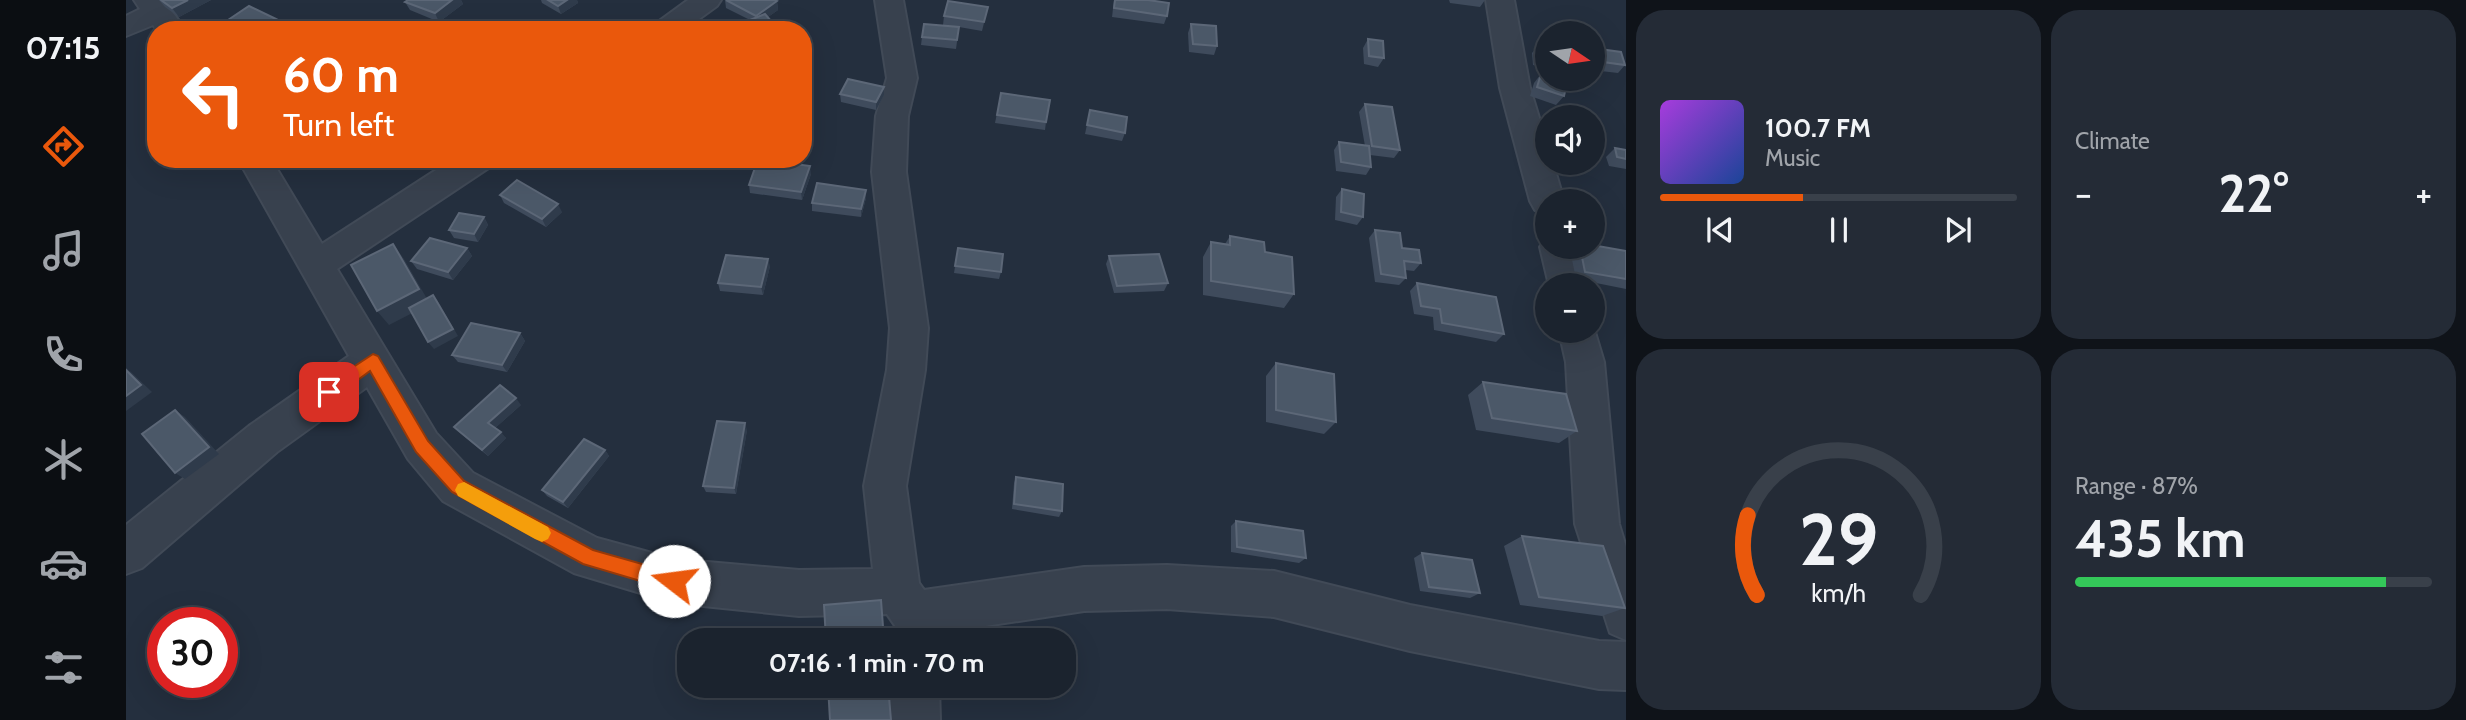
<!DOCTYPE html>
<html lang="en">
<head>
<meta charset="utf-8">
<style>
	:root { --surface:#1b232e; --page:#242b36; --text:#f1f3f6; --muted:#a0a4aa; --line:#39404a; --accent:#ea580c }
	body { margin:0; font-family:Cabin,sans-serif; background:var(--page); color:var(--text); height:100vh; display:flex; flex-direction:column; font-size:26px; white-space:nowrap }
	* { box-sizing:border-box; margin:0 }
	p { font-size:23px; color:var(--muted) }
	.icon { flex:none; width:38px; height:38px; fill:none; stroke:currentColor; stroke-width:2; stroke-linecap:round; stroke-linejoin:round }
	.map { position:relative; flex:1; overflow:hidden }
	.sheet { display:flex; flex-direction:column; gap:10px; padding:10px; background:#0f1319; width:840px }
	.sheet>* { flex:none }
	.hud { position:absolute; left:21px; top:21px; width:665px; height:147px; border-radius:28px; box-shadow:0 7px 28px #0002,0 0 0 2px var(--line); background:#ea580c; color:#fff; overflow:hidden }
	.needle { width:46px; rotate:103deg }
	.fabs { position:absolute; left:1409px; top:21px; display:grid; gap:14px }
	.fabs a { display:grid; place-items:center; width:70px; height:70px; border-radius:50%; background:var(--surface); box-shadow:0 7px 28px #0002,0 0 0 2px var(--line); font-size:35px }
	.speed { position:absolute; left:21px; top:607px; display:flex; gap:14px; font-size:35px; font-weight:700; text-align:center }
	.speed>* { display:grid; place-content:center; width:91px; height:91px; border-radius:50%; background:var(--surface); box-shadow:0 7px 28px #0002,0 0 0 2px var(--line); line-height:1 }
	.speed .limit { border:10px solid #d22; background:#fff; color:#111 }
	.pin { position:absolute; display:grid; place-items:center; width:60px; height:60px; color:#fff; margin:-30px; border-radius:14px; box-shadow:0 4px 10px #0006 }
	.me { position:absolute; width:77px; margin:-38px; rotate:285deg; stroke-linejoin:round; filter:drop-shadow(0 0 5px #0008) }
	.turn { display:flex; align-items:center; gap:24px; height:147px; padding:0 21px; font-size:32px }
	.turn .icon { width:91px; height:91px; stroke-width:2.5 }
	.turn b { display:block; font-size:49px; line-height:60px }
	.big { font-size:52px; font-weight:800; line-height:1.1 }
	.sheet .card { flex:1; display:flex; flex-direction:column; justify-content:center; gap:10px; min-width:0; padding:0 24px; border-radius:28px; background:var(--page) }
	.sheet .dial { align-items:center; gap:0 }
	.dial svg { height:182px; overflow:visible; fill:none; stroke:var(--line); stroke-width:7; stroke-linecap:round; text-anchor:middle }
	.dial text { fill:var(--text); stroke:none }
	.song { display:flex; align-items:center; gap:21px }
	.cover { width:84px; height:84px; border-radius:10px; background:linear-gradient(135deg,hsl(280 70% 55%),hsl(220 70% 35%)) }
	.played { height:7px; border-radius:4px; background:linear-gradient(90deg,var(--accent) 40%,var(--line) 40%) }
	.keys { display:flex; justify-content:space-around; direction:ltr }
	.heat { display:flex; justify-content:space-between; align-items:center; font-size:38px; direction:ltr }
	.charge { height:10px; border-radius:5px; background:linear-gradient(90deg,#34c759 87%,var(--line) 0) }
	.sheet .tiles { flex:1; display:grid; gap:10px; grid-template-columns:repeat(2,1fr) }
	.trip { position:absolute; left:551px; top:628px; width:399px; height:70px; border-radius:28px; background:var(--surface); box-shadow:0 7px 28px #0002,0 0 0 2px var(--line); font-weight:800; line-height:70px; text-align:center }
	main { display:flex; flex:1; min-height:0 }
	.dock { display:flex; flex-direction:column; width:126px; justify-content:space-around; align-items:center; background:#0b0e12; color:var(--muted) }
	.dock .icon { width:49px; height:49px }
	.dock .active { color:var(--accent) }
	.dock b { font-size:32px; color:var(--text) }
	.map>svg:first-child { display:block }
</style>
</head>
<body>
<main>
<nav class="dock">
<b>07:15</b>
<svg class="icon active" aria-label="directions" viewBox="0 0 24 24"><path d="M12 3l9 9-9 9-9-9zM9 14v-3h6M13 9l2 2-2 2"/></svg>
<svg class="icon" aria-label="music" viewBox="0 0 24 24"><path d="M9 18V5l10-2v13"/><circle cx="6" cy="18" r="3"/><circle cx="16" cy="16" r="3"/></svg>
<svg class="icon" aria-label="phone" viewBox="0 0 24 24"><path d="M5 4h4l2 5-3 2q2 4 5 5l2-3 5 2v4C11 20 4 13 5 4z"/></svg>
<svg class="icon" aria-label="climate" viewBox="0 0 24 24"><path d="M12 3v18M4 7l16 10M4 17L20 7"/></svg>
<svg class="icon" aria-label="car" viewBox="0 0 24 24"><path d="M5 17H2v-5l4-1 3-4h7l3 4 3 1v5h-3M9 17h6M6 11h13"/><circle cx="7" cy="17" r="2"/><circle cx="17" cy="17" r="2"/></svg>
<svg class="icon" aria-label="filters" viewBox="0 0 24 24"><path d="M4 7h16M4 17h16"/><circle cx="9" cy="7" r="2"/><circle cx="15" cy="17" r="2"/></svg>
</nav>
<div class="map">
<svg width="1500" height="720" viewBox="0 0 1500 720">
	<rect width="100%" height="100%" fill="#242f3e"/>
	<g fill="none" stroke-linecap="round" stroke-linejoin="round">
		<defs>
			<g id="minor">
				<path d="M8 0H37L60 30H31L27 25 0 36V16L14 9Z"/>
				<path d="M562 0H595L591 6 558 30H525L529 24Z"/>
				<path d="M749 0H777L791 78 782 116 780 172 802 328 799 370 780 486 793 583 798 590 958 567 1041 565 1148 571 1284 605 1473 641 1500 642V690L1473 689 1284 651 1148 617 1041 609 958 611 788 637 772 630 761 614 673 616 548 603 448 573 317 501 282 459 241 387 151 452 16 568 0 574V525L123 426 223 356 112 159H145L196 244 327 159H368L364 167 211 269 310 433 347 473 471 538 548 559 673 570 747 569 738 486 761 370 764 328 746 172 750 116 761 78Z"/>
				<path d="M1360 0H1388L1404 88 1421 144V163H1427L1438 201H1421V214L1409 210 1404 201 1374 88Z"/>
				<path d="M1420 237 1421 247H1449L1459 285H1423L1414 247Z"/>
				<path d="M1466 322 1478 362 1493 524 1500 547V640L1484 633 1449 524 1440 362 1433 331H1466Z"/>
				<path d="M765 686H813L814 720H764Z"/>
			</g>
		</defs>
		<use href="#minor" stroke="#414a57" stroke-width="4"/>
		<use href="#minor" fill="#38414e" fill-rule="evenodd"/>
	</g>
	<g fill="#3f4b5c">
		<path d="M33 0H85L53 17 39 7Z"/>
		<path d="M282 0H335L337 4 313 22 284 10 279 2Z"/>
		<path d="M415 0H451L452 3 435 14 416 3Z"/>
		<path d="M599 0H649L651 1 652 10 642 17 652 30H626L624 20 600 8Z"/>
		<path d="M988 0H1022L1041 16 1038 24 986 17Z"/>
		<path d="M1323 0H1359L1354 7 1324 3Z"/>
		<path d="M862 7 856 31 833 27 830 49 795 45 796 37 827 27 817 25 818 16Z"/>
		<path d="M99 22 156 27 153 30H105Z"/>
		<path d="M1065 24 1091 46 1088 55 1063 52 1062 33Z"/>
		<path d="M1242 39 1258 58 1252 67 1238 64 1237 48Z"/>
		<path d="M1413 45 1421 47V68L1407 65 1406 53Z"/>
		<path d="M1466 48 1499 65 1492 73 1466 70Z"/>
		<path d="M1415 74 1438 96 1430 105 1404 96 1408 83Z"/>
		<path d="M758 87V95L750 110 715 102 714 94Z"/>
		<path d="M875 93 920 122 919 130 869 123Z"/>
		<path d="M1239 104 1274 150 1268 158 1244 155 1245 167 1240 175 1210 171 1208 150 1213 142 1239 146 1233 112Z"/>
		<path d="M964 110 999 133 996 141 959 134Z"/>
		<path d="M1489 148 1500 150V169L1483 166 1480 157Z"/>
		<path d="M685 174 676 200 624 193 623 185Z"/>
		<path d="M1216 189 1237 217 1231 225 1209 220 1210 197Z"/>
		<path d="M740 190V198L735 217 686 211V203Z"/>
		<path d="M374 195 436 212 420 227 378 203Z"/>
		<path d="M358 217 362 225 352 242 328 238 323 230Z"/>
		<path d="M1249 230 1276 248 1295 263 1288 271 1279 270 1280 278 1273 285 1249 282 1243 238Z"/>
		<path d="M1104 236 1139 252 1168 294 1158 308 1077 295V257L1085 242 1099 244Z"/>
		<path d="M1448 247H1466L1500 251V289L1450 279 1444 250Z"/>
		<path d="M341 248 346 256 327 280 291 269 285 261Z"/>
		<path d="M832 248 875 272 873 279 828 273Z"/>
		<path d="M983 256 1042 283 1038 291 988 293 980 264Z"/>
		<path d="M644 266 637 295 594 291 592 283Z"/>
		<path d="M1291 283 1378 334 1370 342 1308 330 1307 317 1288 314 1284 291Z"/>
		<path d="M394 333 399 341 381 372 332 362 326 355Z"/>
		<path d="M1150 363 1210 422 1198 434 1140 422V376Z"/>
		<path d="M1357 382 1451 431 1433 443 1350 430 1342 395Z"/>
		<path d="M395 405 369 428 380 438 362 456 334 433 328 427Z"/>
		<path d="M621 430 610 494 580 492 577 486Z"/>
		<path d="M479 450 483 456 442 508 421 496 416 490Z"/>
		<path d="M890 477 936 511 933 517 886 509 888 483Z"/>
		<path d="M1110 521 1180 558 1173 563 1105 552V526Z"/>
		<path d="M1396 536 1499 608 1476 616 1394 605 1378 546Z"/>
		<path d="M1296 553 1354 593 1344 598 1294 591 1288 558Z"/>
	</g>
	<g fill="#2f3b4b">
		<path d="M62 0H85L53 17 46 8Z"/>
		<path d="M326 0H335L337 4 313 22 309 13Z"/>
		<path d="M441 0H451L452 3 435 14 432 6Z"/>
		<path d="M651 1 652 10 632 24 630 16Z"/>
		<path d="M150 19 156 27 153 30H134Z"/>
		<path d="M758 87V95L750 110V102Z"/>
		<path d="M684 166 685 174 676 200 675 192Z"/>
		<path d="M740 190V198L735 217V209Z"/>
		<path d="M432 204 436 212 420 227 416 219Z"/>
		<path d="M358 217 362 225 352 242 348 234Z"/>
		<path d="M267 244 278 259 304 304 263 325 251 311Z"/>
		<path d="M341 248 346 256 327 280 322 272Z"/>
		<path d="M642 259 644 266 637 295 635 287Z"/>
		<path d="M307 295 313 303 332 336 308 349 302 342Z"/>
		<path d="M394 333 399 341 381 372 376 365Z"/>
		<path d="M0 368 5 372 26 392 0 411Z"/>
		<path d="M390 398 395 405 368 429 362 423Z"/>
		<path d="M49 410 59 417 93 454 59 479 49 473Z"/>
		<path d="M619 423 621 430 610 494 608 488Z"/>
		<path d="M375 432 380 438 362 456 356 450Z"/>
		<path d="M479 450 483 456 442 508 437 502Z"/>
	</g>
	<g fill="#4b5868" stroke="#5c6777" stroke-width="2">
		<path d="M35 0H62L46 8Z"/>
		<path d="M282 0H326L309 13 279 2Z"/>
		<path d="M422 0H441L432 6Z"/>
		<path d="M600 0H649L651 1 630 16Z"/>
		<path d="M989 0H1022L1043 3 1041 16 988 8Z"/>
		<path d="M822 1 862 7 858 22 818 16Z"/>
		<path d="M123 6 150 19 134 30H116L99 22Z"/>
		<path d="M639 14 651 28 647 30H632L624 20Z"/>
		<path d="M482 21 499 30H471Z"/>
		<path d="M798 24 833 27 831 40 796 37Z"/>
		<path d="M1065 24 1090 26 1091 46 1067 44Z"/>
		<path d="M1242 39 1257 41 1258 58 1243 56Z"/>
		<path d="M1413 45 1421 47V58L1414 57Z"/>
		<path d="M1466 48 1495 52 1499 65 1470 61Z"/>
		<path d="M1415 74 1421 76V79H1429L1441 83 1438 96 1411 87Z"/>
		<path d="M722 79 758 87 750 102 714 94Z"/>
		<path d="M875 93 924 100 920 122 871 115Z"/>
		<path d="M1239 104 1266 107 1274 150 1246 146Z"/>
		<path d="M964 110 1001 117 999 133 961 125Z"/>
		<path d="M1466 139 1471 150H1466Z"/>
		<path d="M1213 142 1243 146 1245 167 1215 162Z"/>
		<path d="M1489 148 1500 150V159L1491 157Z"/>
		<path d="M632 159 684 166 675 192 623 185Z"/>
		<path d="M391 180 432 204 416 219 374 195Z"/>
		<path d="M691 183 740 190 735 209 686 203Z"/>
		<path d="M1216 189 1238 194 1237 217 1215 212Z"/>
		<path d="M333 213 358 217 348 234 323 230Z"/>
		<path d="M1249 230 1274 233 1276 248 1293 250 1295 263 1278 261 1280 278 1255 274Z"/>
		<path d="M1104 236 1138 242 1139 252 1166 257 1168 294 1085 281V242L1104 245Z"/>
		<path d="M304 238 341 248 322 272 285 261Z"/>
		<path d="M267 244 293 289 251 311 225 265Z"/>
		<path d="M1466 245 1500 251V279L1459 272 1454 247H1466Z"/>
		<path d="M832 248 877 254 875 272 829 266Z"/>
		<path d="M1033 254 1042 283 991 286 983 256Z"/>
		<path d="M600 255 642 259 635 287 592 283Z"/>
		<path d="M1291 283 1370 297 1378 334 1316 323 1314 309 1295 306Z"/>
		<path d="M307 295 327 329 302 342 283 308Z"/>
		<path d="M345 323 394 333 376 365 326 355Z"/>
		<path d="M1150 363 1208 374 1210 422 1150 410Z"/>
		<path d="M0 370 15 385 0 396Z"/>
		<path d="M1357 382 1440 394 1451 431 1366 418Z"/>
		<path d="M374 385 390 398 362 423 375 432 356 450 328 427Z"/>
		<path d="M49 410 83 447 49 473 16 434Z"/>
		<path d="M591 421 619 423 608 488 577 486Z"/>
		<path d="M458 439 479 450 437 502 416 490Z"/>
		<path d="M890 477 937 484 936 511 888 504Z"/>
		<path d="M1110 521 1177 531 1180 558 1111 547Z"/>
		<path d="M1396 536 1477 546 1499 608 1413 597Z"/>
		<path d="M1296 553 1346 560 1354 593 1303 587Z"/>
		<path d="M755 600 758 640H700L698 605Z"/>
		<path d="M702 686H762L765 720H704Z"/>
	</g>
	<path fill="#ea580c" stroke="#983908" stroke-width="2" d="M247 354 252 356 302 441 338 481 467 550 555 575 557 581 555 588 548 591 457 564 326 492 290 452 244 371 209 397H197L195 392 197 387Z"/>
	<path fill="#f59e0b" d="M338 482 422 527 425 533 422 539 416 542 409 539 332 496 329 490 332 484Z"/>
</svg>
<div class="fabs">
<a><svg class="needle" viewBox="-14 -14 28 28"><path d="M0-13l5 13h-10z" fill="#e53935"/><path d="M0 13l5-13h-10z" fill="#a0a4aa"/></svg></a>
<a><svg class="icon" aria-label="sound" viewBox="0 0 24 24"><path d="M4 9h4l5-4v14l-5-4H4zM17 9q2 3 0 6"/></svg></a>
<a>+</a>
<a>−</a>
</div>
<div class="speed"><div class="limit">30</div></div>
<div class="pin" style="left:203px;top:392px;background:#d93025"><svg class="icon" aria-label="arrive" viewBox="0 0 24 24"><path d="M6 21V4h12l-3 4 3 4H6"/></svg></div>
<svg class="me" style="left:548px;top:581px" viewBox="-20 -20 40 40"><circle r="19" fill="#fff"/><path d="M0-13L10 11 0 6-10 11z" fill="#ea580c"/></svg>
<div class="trip">07:16 · 1 min · 70 m</div>
<div class="hud">
<div class="turn"><svg class="icon" aria-label="left" viewBox="0 0 24 24"><path d="M17 20v-9H6M10 6l-5 5 5 5"/></svg><div><b>60 m</b>Turn left</div></div>
</div>
</div>
<section class="sheet">
<div class="tiles">
<div class="card">
<div class="song"><i class="cover"></i><div><b>100.7 FM</b><p>Music</p></div></div>
<div class="played"></div>
<div class="keys"><svg class="icon" aria-label="previous" viewBox="0 0 24 24"><path d="M18 5L8 12l10 7zM5 5v14"/></svg><svg class="icon" aria-label="pause" viewBox="0 0 24 24"><path d="M8 5v14M16 5v14"/></svg><svg class="icon" aria-label="next" viewBox="0 0 24 24"><path d="M6 5l10 7-10 7zM19 5v14"/></svg></div>
</div>
<div class="card"><p>Climate</p>
<div class="heat"><a>−</a><b class="big">22°</b><a>+</a></div>
</div>
<div class="card dial"><svg viewBox="0 0 100 80">
<path d="M14 69A42 42 0 1 1 86 69"/>
<path d="M14 69A42 42 0 0 1 10 34" stroke="#ea580c"/>
<text x="50" y="56" font-size="32" font-weight="700">29</text>
<text x="50" y="72" font-size="11">km/h</text>
</svg></div>
<div class="card"><p>Range · 87%</p><b class="big">435 km</b><div class="charge"></div></div>
</div>
</section>
</main>
</body>
</html>
